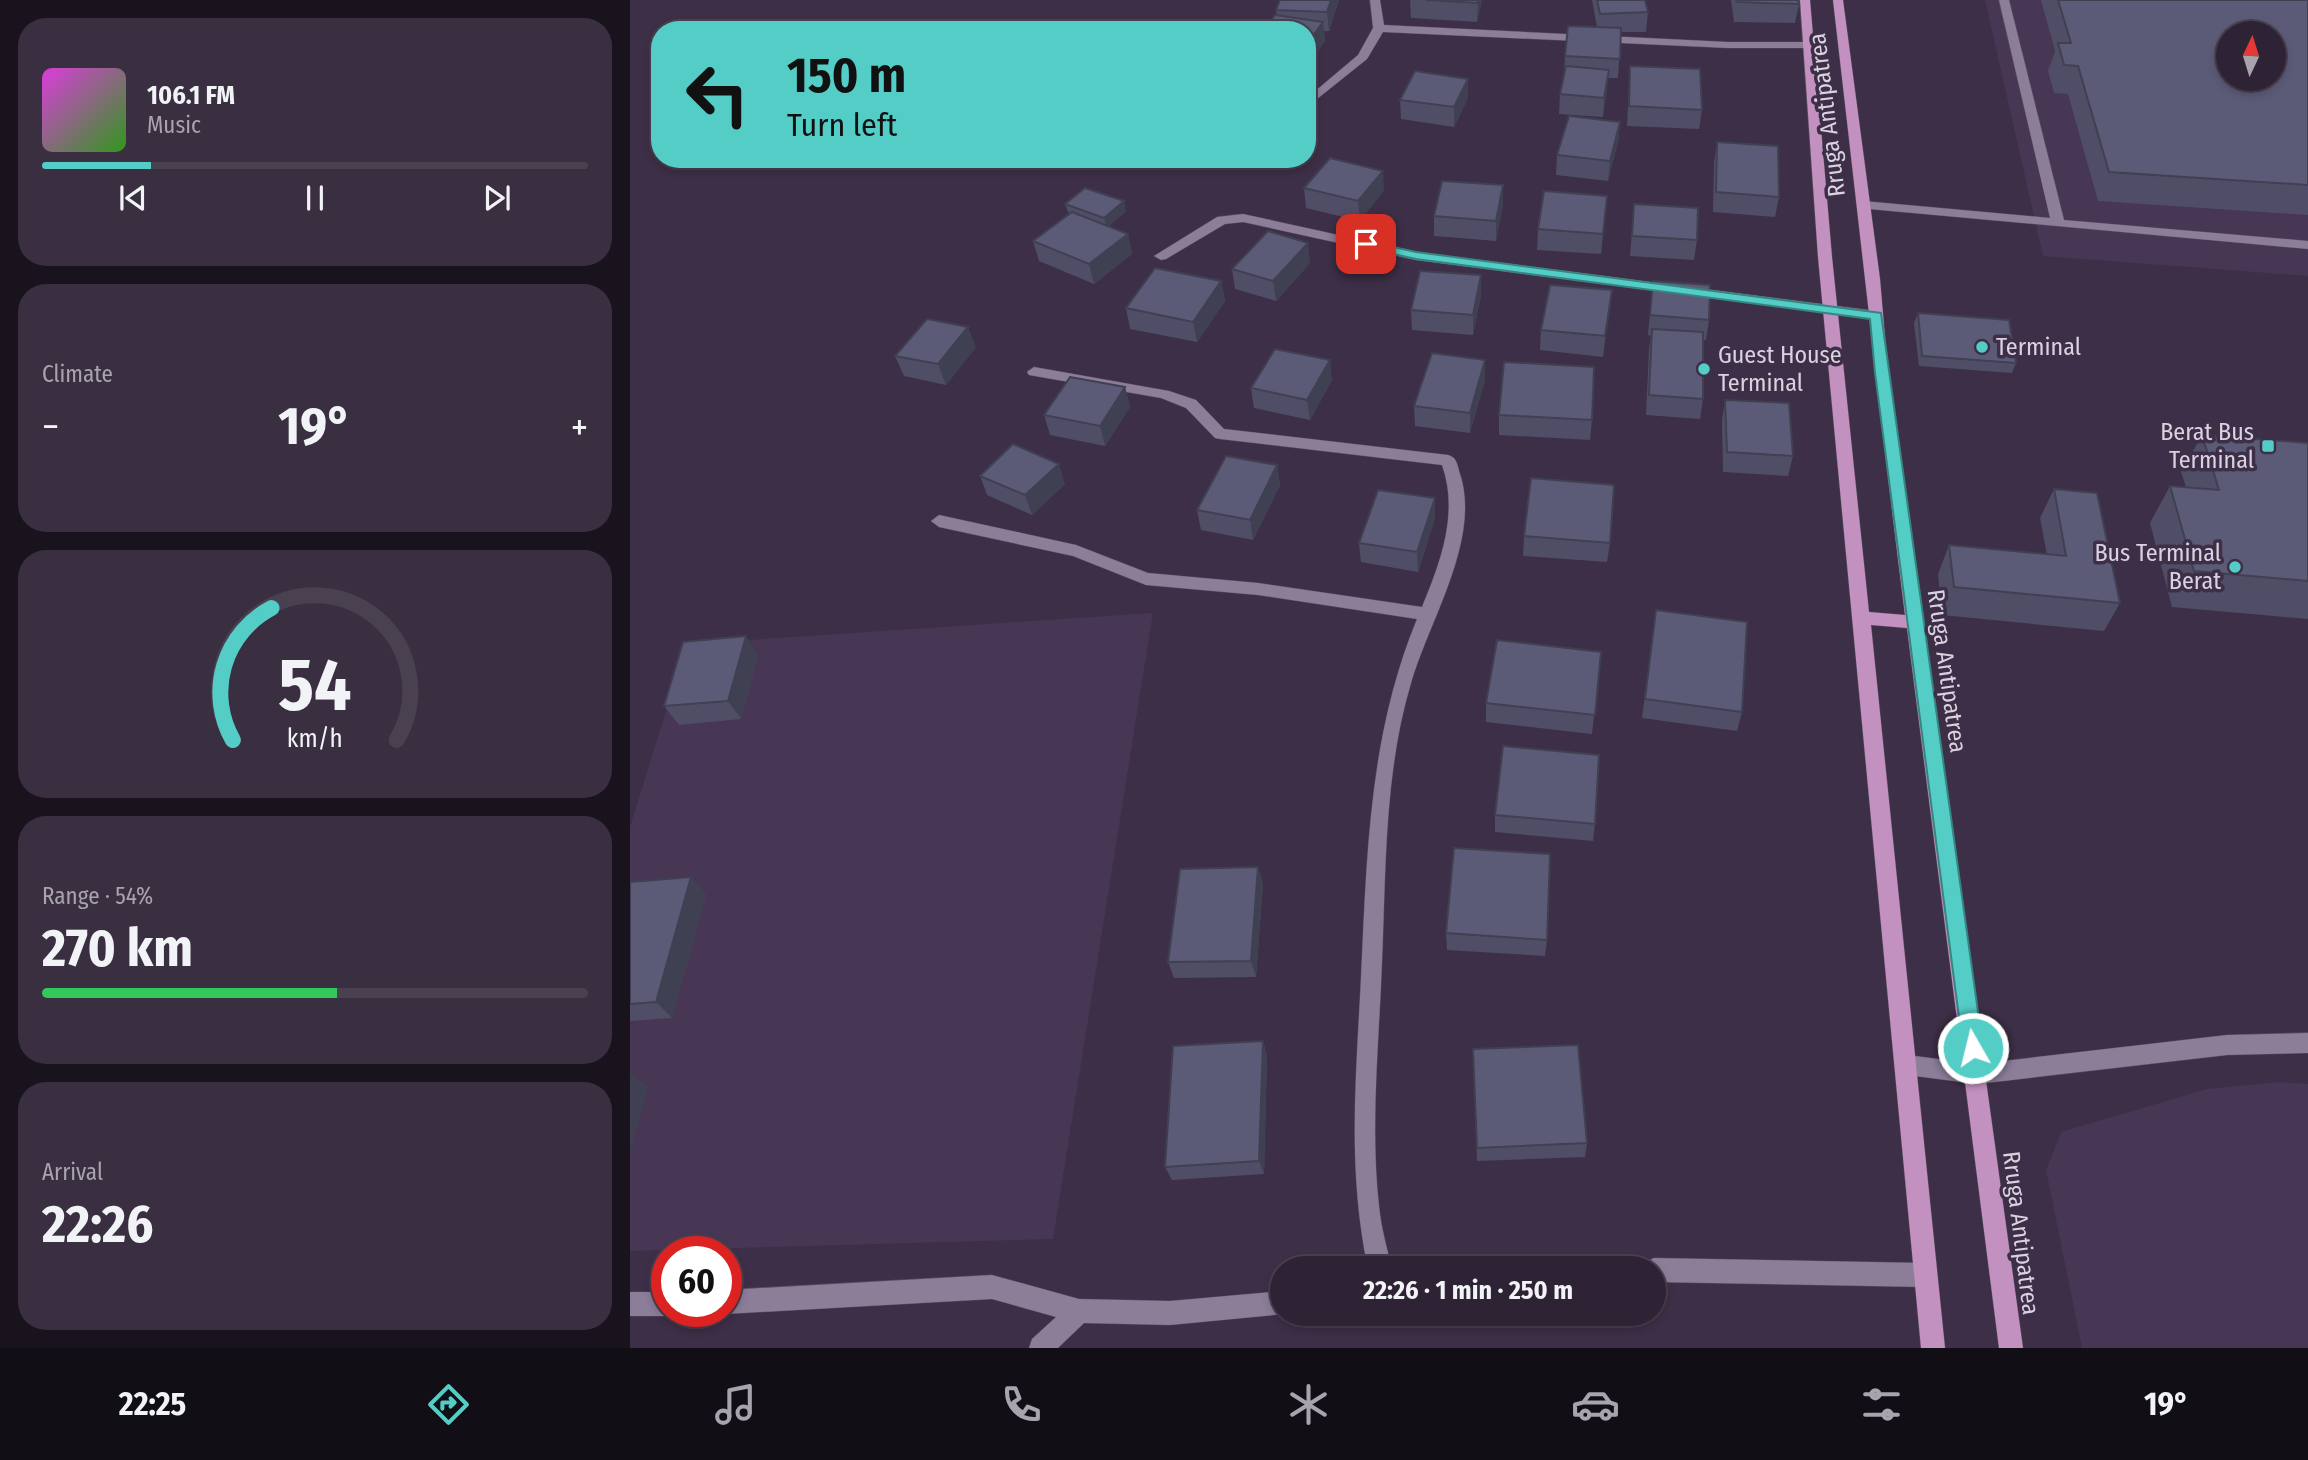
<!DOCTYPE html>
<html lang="en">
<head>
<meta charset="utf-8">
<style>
	:root { --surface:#2e2335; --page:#3a2f41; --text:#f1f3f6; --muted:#a7a4ad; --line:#494050; --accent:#54cdc7 }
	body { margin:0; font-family:"Fira Sans Condensed",sans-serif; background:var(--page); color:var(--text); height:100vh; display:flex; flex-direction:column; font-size:26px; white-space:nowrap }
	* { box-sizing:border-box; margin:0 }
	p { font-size:23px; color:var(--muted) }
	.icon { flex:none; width:38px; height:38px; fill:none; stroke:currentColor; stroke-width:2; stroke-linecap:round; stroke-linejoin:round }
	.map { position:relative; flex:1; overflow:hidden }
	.panel { display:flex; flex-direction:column; gap:18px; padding:18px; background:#19131d; width:630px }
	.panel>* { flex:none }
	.hud { position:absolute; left:21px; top:21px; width:665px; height:147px; border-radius:28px; box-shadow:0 4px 10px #0003,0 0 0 2px var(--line); background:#54cdc7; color:#111; overflow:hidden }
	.needle { width:46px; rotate:4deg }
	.tools { position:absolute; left:1586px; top:21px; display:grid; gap:14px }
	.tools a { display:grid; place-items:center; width:70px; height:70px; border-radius:50%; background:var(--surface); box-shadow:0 4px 10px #0003,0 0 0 2px var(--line); font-size:35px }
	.speed { position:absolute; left:21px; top:1236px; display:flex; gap:14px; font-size:35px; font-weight:700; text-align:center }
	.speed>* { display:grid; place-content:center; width:91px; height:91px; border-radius:50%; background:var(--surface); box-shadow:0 4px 10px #0003,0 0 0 2px var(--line); line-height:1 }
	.speed .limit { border:10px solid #d22; background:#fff; color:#111 }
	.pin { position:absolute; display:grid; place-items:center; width:60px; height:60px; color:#fff; margin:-30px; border-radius:14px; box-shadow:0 4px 10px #0006 }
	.me { position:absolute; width:77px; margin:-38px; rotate:352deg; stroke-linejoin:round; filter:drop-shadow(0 0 5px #0008) }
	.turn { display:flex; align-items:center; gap:24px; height:147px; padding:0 21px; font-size:32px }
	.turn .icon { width:91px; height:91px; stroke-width:2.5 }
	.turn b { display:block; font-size:49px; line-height:60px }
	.big { font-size:52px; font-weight:700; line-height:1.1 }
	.panel .tile { flex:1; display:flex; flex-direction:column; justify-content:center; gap:10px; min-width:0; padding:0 24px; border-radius:28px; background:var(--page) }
	.panel .dial { align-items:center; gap:0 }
	.dial svg { height:182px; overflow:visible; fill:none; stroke:var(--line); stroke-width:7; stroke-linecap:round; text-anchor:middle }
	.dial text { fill:var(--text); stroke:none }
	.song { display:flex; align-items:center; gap:21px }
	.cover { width:84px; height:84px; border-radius:10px; background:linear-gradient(135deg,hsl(300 70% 55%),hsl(110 70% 35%)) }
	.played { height:7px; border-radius:4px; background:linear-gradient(90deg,var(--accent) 20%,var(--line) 20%) }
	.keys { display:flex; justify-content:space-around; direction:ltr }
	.heat { display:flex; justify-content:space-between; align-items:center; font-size:38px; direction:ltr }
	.charge { height:10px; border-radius:5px; background:linear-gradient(90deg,#34c759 54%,var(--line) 0) }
	.trip { position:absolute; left:640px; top:1256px; width:396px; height:70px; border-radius:35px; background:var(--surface); box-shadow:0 4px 10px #0003,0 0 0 2px var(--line); font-weight:700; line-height:70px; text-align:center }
	.menu { display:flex; height:112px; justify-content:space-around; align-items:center; background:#120e15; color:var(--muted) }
	.menu .icon { width:49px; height:49px }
	.menu .on { color:var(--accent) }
	.menu b { font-size:32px; color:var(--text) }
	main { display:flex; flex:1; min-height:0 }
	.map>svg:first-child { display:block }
</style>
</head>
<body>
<main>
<section class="panel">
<div class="tile">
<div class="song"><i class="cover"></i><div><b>106.1 FM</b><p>Music</p></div></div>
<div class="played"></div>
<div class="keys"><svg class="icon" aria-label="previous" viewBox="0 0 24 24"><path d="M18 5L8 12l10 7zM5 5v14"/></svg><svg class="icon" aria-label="pause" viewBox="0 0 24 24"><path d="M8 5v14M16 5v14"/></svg><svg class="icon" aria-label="next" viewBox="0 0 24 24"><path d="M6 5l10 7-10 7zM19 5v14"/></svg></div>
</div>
<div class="tile"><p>Climate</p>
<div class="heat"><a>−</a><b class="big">19°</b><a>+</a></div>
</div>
<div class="tile dial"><svg viewBox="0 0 100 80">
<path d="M14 69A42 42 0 1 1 86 69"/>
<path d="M14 69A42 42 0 0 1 31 11" stroke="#54cdc7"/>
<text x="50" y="56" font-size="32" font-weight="700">54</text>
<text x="50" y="72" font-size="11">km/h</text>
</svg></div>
<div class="tile"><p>Range · 54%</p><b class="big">270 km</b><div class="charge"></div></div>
<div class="tile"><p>Arrival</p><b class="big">22:26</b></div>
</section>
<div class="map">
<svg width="1678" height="1348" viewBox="0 0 1678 1348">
	<rect width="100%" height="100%" fill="#3d2f47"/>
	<g fill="#473654" fill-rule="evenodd">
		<path d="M1355 0H1678V276L1413 256ZM1598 33H1643V79H1598Z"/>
		<path d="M523 613 423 1239 0 1251V827L57 644Z"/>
		<path d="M1649 1082 1678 1084V1348H1452L1416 1170 1431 1132 1577 1089Z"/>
	</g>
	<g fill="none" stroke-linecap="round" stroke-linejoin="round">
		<defs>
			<g id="minor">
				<path d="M740 0H750L754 25 1098 42H1179L1185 45 1179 48H1098L753 32 737 59 677 107V98L728 55 743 28Z"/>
				<path d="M1369 0H1379L1434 220 1678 241V249L1228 208V202L1233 201 1420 218Z"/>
				<path d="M613 214 786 252 1246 311 1253 315 1246 319 786 260 613 222 595 224 536 259 531 260 524 256 587 217Z"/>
				<path d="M404 367 539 391 566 400 594 429 818 455C826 457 827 463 829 471 853 537 799 620 781 683 754 773 756 870 752 962 749 1043 740 1125 749 1206 751 1227 757 1248 762 1269H738C717 1168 726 1080 731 978 737 853 739 736 787 619L628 595 516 585 443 556 309 527 301 521 309 515 446 545 518 573 628 583 792 607C811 561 829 513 812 465L590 439 585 438 556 408 531 398 399 375 397 372Z"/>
				<path d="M1678 1033V1053L1597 1055 1347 1084 1277 1075 1269 1072 1266 1065 1269 1058 1277 1055 1347 1064 1597 1035Z"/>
				<path d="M1024 1258 1294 1263 1302 1267 1306 1275 1302 1283 1294 1287 1024 1282V1269H1013L1016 1262Z"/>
				<path d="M362 1275 449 1299 540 1301 653 1291 654 1314 540 1325 454 1323 428 1348H399L402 1339 426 1317 362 1299 96 1314 88 1311H96V1290Z"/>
				<path d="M0 1292H37V1311L45 1312 37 1316H0Z"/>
			</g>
			<path id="major" d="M1170 0H1180L1202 257 1239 612 1275 615C1249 410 1227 205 1203 0H1213L1250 279 1258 372 1393 1348H1369L1277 628 1241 625 1315 1348H1291L1188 257Z"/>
		</defs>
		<use href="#minor" stroke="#574b5f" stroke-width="1"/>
		<use href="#major" stroke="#574b5f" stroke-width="1"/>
		<use href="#minor" fill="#8c7d99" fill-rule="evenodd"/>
		<use href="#major" fill="#c391bf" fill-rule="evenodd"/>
	</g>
	<g fill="#4f4e66">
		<path d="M709 0 699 31H694L695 41 679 64H677V30L647 15 646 10Z"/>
		<path d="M780 0H852L847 22 781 18Z"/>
		<path d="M962 0H1015L1018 12 1016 32H991L988 78H978L973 117 929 114 930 94 934 75 935 56 967 27Z"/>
		<path d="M1101 0H1168L1169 4 1165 23 1104 22Z"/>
		<path d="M1411 0H1678V215L1468 201 1438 94 1424 93 1418 71 1425 51Z"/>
		<path d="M1000 66 1072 110 1069 129 997 126Z"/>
		<path d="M838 98 824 127 771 119 770 100Z"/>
		<path d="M990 122 988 142 978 181 926 175 927 155Z"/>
		<path d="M1087 142 1149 197 1145 217 1083 212 1084 162Z"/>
		<path d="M873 185V205L866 241 804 236V216Z"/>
		<path d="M674 188 754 190 730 221 676 208Z"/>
		<path d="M977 196 971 254 907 250 908 229Z"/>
		<path d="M435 204 496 211 479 226 498 234 502 254 464 284 409 261 403 241 439 214Z"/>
		<path d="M1004 204 1067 240 1064 260 1000 256Z"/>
		<path d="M680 263 646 301 605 289 602 269Z"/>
		<path d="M591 281 595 301 567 342 500 329 496 308Z"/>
		<path d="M1023 281 1079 320 1076 340H1073V399L1070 419 1016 415 1019 349 1021 336 1018 335Z"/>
		<path d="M982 290 973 357 910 350 911 330Z"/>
		<path d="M851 295 843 335 782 330 781 310Z"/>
		<path d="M1288 313 1386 363 1382 373 1289 366 1284 323Z"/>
		<path d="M346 347 316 385 274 376 265 356Z"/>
		<path d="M702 380 680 420 624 408 621 388Z"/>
		<path d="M855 380 840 433 785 426 784 406Z"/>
		<path d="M495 387 500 407 475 446 420 435 414 415Z"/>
		<path d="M1095 400 1163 456 1158 476 1093 472 1092 420Z"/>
		<path d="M869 415 962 420 960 440 869 435Z"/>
		<path d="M1572 435 1678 443V619L1542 607 1520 523 1540 486 1556 487 1551 472Z"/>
		<path d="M647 465 650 485 623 540 571 530 567 510Z"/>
		<path d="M350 476 435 484 402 515 357 495Z"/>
		<path d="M1424 489 1490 603 1474 631 1312 615 1308 574 1319 545 1417 555 1410 518Z"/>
		<path d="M805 518 788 572 731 562 729 543Z"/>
		<path d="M894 536 980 543 977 562 893 556Z"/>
		<path d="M1026 610 1112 712 1107 731 1012 718Z"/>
		<path d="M971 652 962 734 856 722V703Z"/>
		<path d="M128 655 111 719 49 725 34 706Z"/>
		<path d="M865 815 965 824 963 841 865 832Z"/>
		<path d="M628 867 633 884 626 977 544 978 538 962Z"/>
		<path d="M0 882 76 894 42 1018 0 1021Z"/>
		<path d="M816 933 917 940 915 956 817 950Z"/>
		<path d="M633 1041 637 1056 634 1174 542 1180 535 1167Z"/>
		<path d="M843 1049 957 1143 955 1157 847 1161Z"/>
	</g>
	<g fill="#404053">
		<path d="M701 0H709L699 31 697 12Z"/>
		<path d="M848 0H852L847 22 848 3Z"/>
		<path d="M693 22 695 41 679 64 677 44Z"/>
		<path d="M979 70 977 90 973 117 974 98Z"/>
		<path d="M838 79V98L824 127V107Z"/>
		<path d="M990 122 988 142 978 181 980 161Z"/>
		<path d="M753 171 754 190 730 221 728 201Z"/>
		<path d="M873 185V205L866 241V221Z"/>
		<path d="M494 201 496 211 477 228 474 218Z"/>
		<path d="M498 234 502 254 464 284 459 264Z"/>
		<path d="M678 243 680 263 646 301 643 281Z"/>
		<path d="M851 275V295L843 335V315Z"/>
		<path d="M591 281 595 301 567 342 563 322Z"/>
		<path d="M982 290 980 311 973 357 975 336Z"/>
		<path d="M338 327 346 347 316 385 308 364Z"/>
		<path d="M700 360 702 380 680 420 677 400Z"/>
		<path d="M855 360V380L840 433V413Z"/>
		<path d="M495 387 500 407 475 446 470 426Z"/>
		<path d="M429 464 435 484 402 515 395 495Z"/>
		<path d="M647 465 650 485 623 540 620 520Z"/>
		<path d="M805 498V518L788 572 787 552Z"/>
		<path d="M116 636 128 655 111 719 98 701Z"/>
		<path d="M628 867 633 884 626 977 621 961Z"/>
		<path d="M61 877 76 894 42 1018 26 1002Z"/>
		<path d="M633 1041 637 1056 634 1174 629 1161Z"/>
		<path d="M0 1072 18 1087 0 1152Z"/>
	</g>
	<g fill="#5c5b77" stroke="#404053" stroke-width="2" fill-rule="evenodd">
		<path d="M650 0H701L697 12 646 10Z"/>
		<path d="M796 0H848V3Z"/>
		<path d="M967 0H1015L1018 12 970 14Z"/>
		<path d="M1106 0H1168L1169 4 1107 2Z"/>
		<path d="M1428 0H1678V185L1479 172 1448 66 1434 65 1428 43H1441ZM1598 33H1643V79H1598Z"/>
		<path d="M645 15 693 22 677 44V30H633Z"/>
		<path d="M938 26 991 28 990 59 935 56Z"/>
		<path d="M936 66 979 70 974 98 930 94Z"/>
		<path d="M1000 66 1070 69 1072 110 999 106Z"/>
		<path d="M785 71 838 79 824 107 770 100Z"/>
		<path d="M939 116 990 122 980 161 927 155Z"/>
		<path d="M1087 142 1148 146 1149 197 1086 192Z"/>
		<path d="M700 158 753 171 728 201 674 188Z"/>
		<path d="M812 181 873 185 866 221 804 216Z"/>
		<path d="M455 188 494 201 474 218 435 204Z"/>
		<path d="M914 191 977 196 973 234 908 229Z"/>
		<path d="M1004 204 1068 208 1067 240 1002 236Z"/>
		<path d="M442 212 498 234 459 264 403 241Z"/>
		<path d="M638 231 678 243 643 281 602 269Z"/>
		<path d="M525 268 591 281 563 322 496 308Z"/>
		<path d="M790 271 851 275 843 315 781 310Z"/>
		<path d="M1023 281 1080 285 1079 320 1020 315Z"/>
		<path d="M920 285 982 290 975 336 911 330Z"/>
		<path d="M1288 313 1379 320 1386 363 1292 356Z"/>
		<path d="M297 319 338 327 308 364 265 356Z"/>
		<path d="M1022 329 1073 332V399L1019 395Z"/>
		<path d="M645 349 700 360 677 400 621 388Z"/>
		<path d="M802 353 855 360 840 413 784 406Z"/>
		<path d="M874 362 964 367 962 420 869 415Z"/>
		<path d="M440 377 495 387 470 426 414 415Z"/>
		<path d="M1095 400 1159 403 1163 456 1097 452Z"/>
		<path d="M1572 435 1678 443V581L1564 571 1540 486 1589 490Z"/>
		<path d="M383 444 429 464 395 495 350 476Z"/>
		<path d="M596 456 647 465 620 520 567 510Z"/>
		<path d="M901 478 984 485 980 543 894 536Z"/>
		<path d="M1424 489 1467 493 1490 603 1324 587 1319 545 1436 556Z"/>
		<path d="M748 490 805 498 787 552 729 543Z"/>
		<path d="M1026 610 1117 622 1112 712 1015 699Z"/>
		<path d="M116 636 98 701 34 706 53 642Z"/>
		<path d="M867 640 971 652 965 715 856 703Z"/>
		<path d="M873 746 969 755 965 824 865 815Z"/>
		<path d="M824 848 920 854 917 940 816 933Z"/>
		<path d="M628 867 621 961 538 962 550 869Z"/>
		<path d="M61 877 26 1002 0 1004V882Z"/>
		<path d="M633 1041 629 1161 535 1167 543 1046Z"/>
		<path d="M948 1045 957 1143 847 1148 843 1049Z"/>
	</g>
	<path fill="#54cdc7" stroke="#378581" stroke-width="2" d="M736 241 786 252 1251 313 1353 1048 1350 1054 1343 1057 1336 1054 1333 1048 1245 373 1240 319 786 259 731 247V242Z"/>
	<g fill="#54cdc7" stroke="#3d2f47" stroke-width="2.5">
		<circle cx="1352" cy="347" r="7"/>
		<circle cx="1074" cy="369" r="7"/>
		<rect x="1631" y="439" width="14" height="14" rx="3.5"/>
		<circle cx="1605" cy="567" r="7"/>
	</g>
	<g text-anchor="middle" stroke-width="7" stroke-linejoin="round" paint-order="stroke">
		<g font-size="24" fill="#dad2e1" stroke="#3d2f47">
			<text transform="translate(1197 115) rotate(-97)" y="8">Rruga Antipatrea</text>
			<text transform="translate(1317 671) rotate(82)" y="8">Rruga Antipatrea</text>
			<text transform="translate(1391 1233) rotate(83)" y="8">Rruga Antipatrea</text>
		</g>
		<g font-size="24" fill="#dad2e1" stroke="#3d2f47" text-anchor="start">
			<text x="1366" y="355">Terminal</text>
			<text x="1088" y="363">Guest House<tspan x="1088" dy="28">Terminal</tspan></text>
			<text x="1624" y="440" text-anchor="end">Berat Bus<tspan x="1624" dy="28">Terminal</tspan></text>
			<text x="1591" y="561" text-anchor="end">Bus Terminal<tspan x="1591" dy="28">Berat</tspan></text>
		</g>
	</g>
</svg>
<div class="tools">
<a><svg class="needle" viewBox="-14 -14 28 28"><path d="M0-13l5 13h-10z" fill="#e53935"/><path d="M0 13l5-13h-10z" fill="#a7a4ad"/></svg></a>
</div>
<div class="speed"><div class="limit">60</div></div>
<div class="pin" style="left:736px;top:244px;background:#d93025"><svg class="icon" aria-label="arrive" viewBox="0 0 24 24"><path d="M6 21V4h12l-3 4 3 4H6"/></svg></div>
<svg class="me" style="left:1343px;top:1048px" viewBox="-20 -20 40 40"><circle r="17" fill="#54cdc7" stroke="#fff" stroke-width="3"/><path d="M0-11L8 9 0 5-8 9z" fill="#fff"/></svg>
<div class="trip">22:26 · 1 min · 250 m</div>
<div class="hud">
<div class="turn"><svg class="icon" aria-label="left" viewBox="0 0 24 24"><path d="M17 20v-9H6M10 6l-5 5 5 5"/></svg><div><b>150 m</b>Turn left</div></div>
</div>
</div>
</main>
<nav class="menu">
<b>22:25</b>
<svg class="icon on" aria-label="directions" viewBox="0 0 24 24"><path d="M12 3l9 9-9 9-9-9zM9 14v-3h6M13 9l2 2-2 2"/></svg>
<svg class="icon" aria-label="music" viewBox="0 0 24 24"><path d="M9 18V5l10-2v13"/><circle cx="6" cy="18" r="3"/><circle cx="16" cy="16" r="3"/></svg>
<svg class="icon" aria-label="phone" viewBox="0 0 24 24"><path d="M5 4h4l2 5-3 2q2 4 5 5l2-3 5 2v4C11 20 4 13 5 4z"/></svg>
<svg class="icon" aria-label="climate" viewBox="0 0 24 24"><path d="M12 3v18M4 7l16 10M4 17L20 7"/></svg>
<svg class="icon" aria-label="car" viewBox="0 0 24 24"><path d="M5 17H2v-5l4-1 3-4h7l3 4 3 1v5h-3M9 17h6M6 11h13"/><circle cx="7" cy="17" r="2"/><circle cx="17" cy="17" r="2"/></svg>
<svg class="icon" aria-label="filters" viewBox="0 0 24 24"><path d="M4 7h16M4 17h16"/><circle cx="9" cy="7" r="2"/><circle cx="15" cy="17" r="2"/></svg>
<b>19°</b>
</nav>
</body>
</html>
